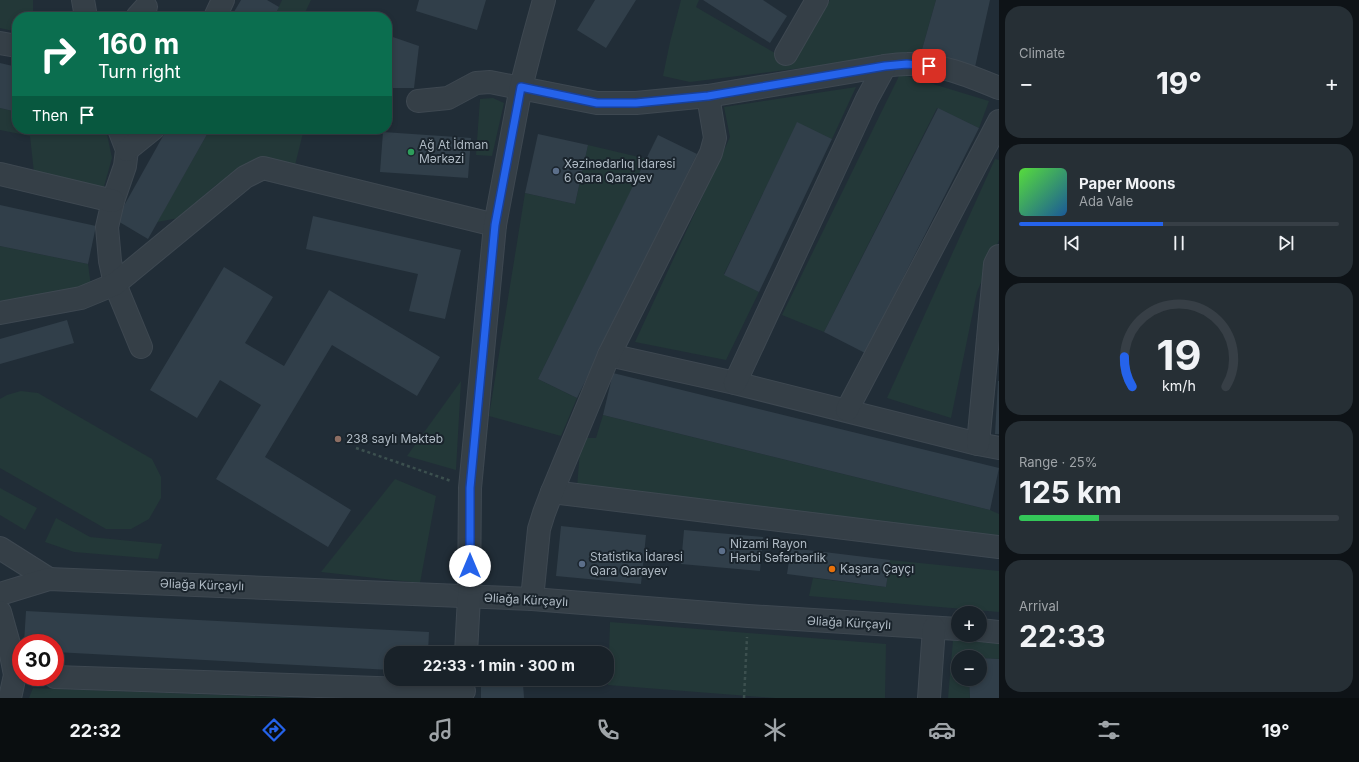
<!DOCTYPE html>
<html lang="en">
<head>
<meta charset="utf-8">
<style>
	:root { --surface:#192229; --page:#262f35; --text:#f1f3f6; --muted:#9fa4a8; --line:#373f46; --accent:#2563eb }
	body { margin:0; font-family:Inter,sans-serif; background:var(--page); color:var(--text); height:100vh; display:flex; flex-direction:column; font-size:15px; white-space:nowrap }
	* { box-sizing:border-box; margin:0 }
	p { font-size:13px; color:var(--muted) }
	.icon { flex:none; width:22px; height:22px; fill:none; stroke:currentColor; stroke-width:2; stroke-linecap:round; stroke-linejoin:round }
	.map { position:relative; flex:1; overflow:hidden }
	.drawer { display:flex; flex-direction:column; gap:6px; padding:6px; background:#0e1317; width:360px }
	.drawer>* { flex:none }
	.banner { position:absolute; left:12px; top:12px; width:380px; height:122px; border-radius:16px; box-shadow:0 2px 6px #0003,0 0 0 1px var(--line); background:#0b6e4f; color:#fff; overflow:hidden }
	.controls { position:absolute; left:951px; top:606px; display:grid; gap:8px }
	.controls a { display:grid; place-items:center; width:36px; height:36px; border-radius:50%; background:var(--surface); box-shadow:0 2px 6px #0003,0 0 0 1px var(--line); font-size:20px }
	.speed { position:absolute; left:12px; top:634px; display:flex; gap:8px; font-size:20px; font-weight:700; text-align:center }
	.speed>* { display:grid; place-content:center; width:52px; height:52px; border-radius:50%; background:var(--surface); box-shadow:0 2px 6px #0003,0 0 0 1px var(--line); line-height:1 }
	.speed .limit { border:6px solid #d22; background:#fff; color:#111 }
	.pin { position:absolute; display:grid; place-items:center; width:34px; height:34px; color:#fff; margin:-17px; border-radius:8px; box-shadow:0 2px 6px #0006 }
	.me { position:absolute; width:44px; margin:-22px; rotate:0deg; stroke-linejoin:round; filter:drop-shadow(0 0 3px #0008) }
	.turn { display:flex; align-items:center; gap:14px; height:84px; padding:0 20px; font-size:18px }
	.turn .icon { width:52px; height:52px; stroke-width:2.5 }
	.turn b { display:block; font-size:28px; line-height:34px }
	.then { display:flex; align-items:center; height:38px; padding:0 20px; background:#0003; gap:8px; font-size:15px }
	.big { font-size:30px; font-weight:700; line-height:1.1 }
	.drawer .card { flex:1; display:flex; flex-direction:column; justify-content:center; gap:6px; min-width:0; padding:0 14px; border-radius:16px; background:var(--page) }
	.drawer .dial { align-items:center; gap:0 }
	.dial svg { height:104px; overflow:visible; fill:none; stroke:var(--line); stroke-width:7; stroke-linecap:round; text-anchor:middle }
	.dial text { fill:var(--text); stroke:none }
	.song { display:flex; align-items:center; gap:12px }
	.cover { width:48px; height:48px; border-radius:6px; background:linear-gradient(135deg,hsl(110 70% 55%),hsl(210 70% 35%)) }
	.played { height:4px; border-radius:2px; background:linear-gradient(90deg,var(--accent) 45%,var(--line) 45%) }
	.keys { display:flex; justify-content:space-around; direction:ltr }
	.heat { display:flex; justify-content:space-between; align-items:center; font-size:22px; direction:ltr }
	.charge { height:6px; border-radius:3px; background:linear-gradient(90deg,#34c759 25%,var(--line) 0) }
	.trip { position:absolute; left:384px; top:646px; width:230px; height:40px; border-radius:16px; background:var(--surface); box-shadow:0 2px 6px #0003,0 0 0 1px var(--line); font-weight:700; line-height:40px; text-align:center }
	.tab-bar { display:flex; height:64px; justify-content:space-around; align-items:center; background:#0a0e10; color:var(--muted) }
	.tab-bar .icon { width:28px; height:28px }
	.tab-bar .current { color:var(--accent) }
	.tab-bar b { font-size:18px; color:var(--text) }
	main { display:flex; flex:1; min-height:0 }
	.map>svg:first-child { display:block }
</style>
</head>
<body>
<main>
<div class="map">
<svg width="999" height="698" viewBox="0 0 999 698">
	<rect width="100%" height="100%" fill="#212d37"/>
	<g fill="#233838">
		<path d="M0 0H33V17H17V32L0 28Z"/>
		<path d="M282 0H311L303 17H274Z"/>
		<path d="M681 0H699L696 7 792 63 830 0H936L921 53 690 82 663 76 670 42Z"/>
		<path d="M900 74 989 101 979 128 937 108 824 332 782 315Z"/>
		<path d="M856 87 832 139 797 123 724 274 759 292 726 360 635 342 730 137 724 107Z"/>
		<path d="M493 98 504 103 492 156 476 155 480 99Z"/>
		<path d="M0 108 17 112V129H106L112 158 103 190 34 173 30 136 0 130Z"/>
		<path d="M210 129H304L295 165 259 161 216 185 179 218 157 222Z"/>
		<path d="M588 145 647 159 538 379 577 398 561 436 489 416 525 193 575 204Z"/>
		<path d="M995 159 999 160V240L977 292 951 418 887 398Z"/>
		<path d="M0 246 88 264 91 286 0 301Z"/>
		<path d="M461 381 456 470 407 456Z"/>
		<path d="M21 391 38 393 152 459 161 477V498L149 519 131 529H106L0 468V399L7 395Z"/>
		<path d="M603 415 990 510 999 514V543L577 487 581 438H596Z"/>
		<path d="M395 479 436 496 420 583 321 572Z"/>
		<path d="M0 488 37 508 25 530 0 515Z"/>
		<path d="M56 518 90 537 162 544 158 559 74 552 45 542Z"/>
		<path d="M890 560 999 571V612L809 596 813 578 886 587Z"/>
		<path d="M610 622 886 644 885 698H775L608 685Z"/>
		<path d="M953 640 999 643V659L980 658V657H958V679H969L970 698H948Z"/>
		<path d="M33 688 300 698H29Z"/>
	</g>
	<g fill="#313f4a">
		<path d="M241 0H267L279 7 274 17H231Z"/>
		<path d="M419 0H486L477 30 416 11Z"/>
		<path d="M595 0H636L606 48 577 30Z"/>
		<path d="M703 0H763L787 16 770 43Z"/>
		<path d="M936 0H990L975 67 921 53Z"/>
		<path d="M320 13 332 17H320Z"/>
		<path d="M387 35 419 46 414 88H387Z"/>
		<path d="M0 63 17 67V112L0 108Z"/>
		<path d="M938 108 979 128 865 353 824 332Z"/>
		<path d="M797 122 832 139 759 292 724 275Z"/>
		<path d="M167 129H210L148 239 116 220Z"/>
		<path d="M352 129H383V132L352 130Z"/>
		<path d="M383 132 471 138 468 178 380 172Z"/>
		<path d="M538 134 588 145 575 204 525 193Z"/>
		<path d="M658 135 697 154 577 398 538 379Z"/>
		<path d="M0 205 96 226 88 264 0 246Z"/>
		<path d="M313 216 461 250 445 319 409 311 418 274 306 249Z"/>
		<path d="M224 267 273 297 245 343 284 366 329 290 440 357 417 396 332 345 265 457 351 510 328 547 216 479 261 405 220 380 197 418 150 390Z"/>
		<path d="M67 320 74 343 0 364V339Z"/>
		<path d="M613 373 999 468 990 510 603 415Z"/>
		<path d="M998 381H999V434H995Z"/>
		<path d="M561 526 646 535 641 584 556 576Z"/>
		<path d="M684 530 763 537 760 571 681 564Z"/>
		<path d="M791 548 890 560 886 587 787 574Z"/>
		<path d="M26 611 429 632 428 653H391V670L55 652V643H24Z"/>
		<path d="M980 658 999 659V698H970L969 679H980Z"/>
		<path d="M481 683H523L524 698H481Z"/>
	</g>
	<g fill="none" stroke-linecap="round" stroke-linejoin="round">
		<defs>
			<g id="minor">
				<path d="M83 0 86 17"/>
				<path d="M137 17 146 7"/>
				<path d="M215 17 223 0"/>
				<path d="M0 43 17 46"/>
				<path d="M786 54 817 0"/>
				<path d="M418 101 448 98 476 83 490 82 597 103H636L708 96 885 66C892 65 900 64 907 64 939 63 970 76 999 88"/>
				<path d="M119 129 127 150 125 166 113 201 107 227 110 261 115 284 141 347"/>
				<path d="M127 150 153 129"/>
				<path d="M0 174 113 201"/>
				<path d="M0 313 81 298 115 284 245 177 263 168 495 225"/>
				<path d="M609 355 735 383 978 444 999 448"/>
				<path d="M735 383 867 99 885 66"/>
				<path d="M847 410 999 121"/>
				<path d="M978 444 995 264 999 256"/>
				<path d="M552 492 999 547"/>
				<path d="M0 548 49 579"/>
				<path d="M0 594 49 579 532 599 748 616 958 629"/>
				<path d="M532 599 539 529 544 513 552 492 609 355 711 153 715 138 708 96"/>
				<path d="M0 612 9 644 15 675 10 698"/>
				<path d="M980 630 999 632"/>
				<path d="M466 653 469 597 470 488 495 225 521 87 533 40 544 0"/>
				<path d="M55 677 464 691"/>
				<path d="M929 698 934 628"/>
			</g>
		</defs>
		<use href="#minor" stroke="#3e4851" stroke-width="24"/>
		<g stroke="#3c504f" stroke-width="2.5" stroke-dasharray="3 3" stroke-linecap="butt">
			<path d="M356 448 451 481"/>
			<path d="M744 698 747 637"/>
		</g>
		<use href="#minor" stroke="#353f47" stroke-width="22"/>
	</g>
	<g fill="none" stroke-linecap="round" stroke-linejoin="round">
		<defs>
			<path id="route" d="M470 566V488L495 225 521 87 597 103H636L708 96 885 66 907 64 929 66"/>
		</defs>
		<use href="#route" stroke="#184099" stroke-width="10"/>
		<use href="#route" stroke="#2563eb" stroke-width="7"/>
	</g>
	<circle fill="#2e9e5b" stroke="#1a242c" stroke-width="1.5" cx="411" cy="152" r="4"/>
	<g fill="#5c6f8a" stroke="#1a242c" stroke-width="1.5">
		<circle cx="556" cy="171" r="4"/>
		<circle cx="722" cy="551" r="4"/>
		<circle cx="582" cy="564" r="4"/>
	</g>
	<circle fill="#8d6e63" stroke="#1a242c" stroke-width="1.5" cx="338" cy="439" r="4"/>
	<circle fill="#e8710a" stroke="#1a242c" stroke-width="1.5" cx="832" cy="569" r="4"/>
	<g text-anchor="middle" stroke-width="4" stroke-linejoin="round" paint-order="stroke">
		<g font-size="12" fill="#afbac4" stroke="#1a242c" text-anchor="start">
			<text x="419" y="149">Ağ At İdman<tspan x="419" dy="14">Mərkəzi</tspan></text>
			<text x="564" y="168">Xəzinədarlıq İdarəsi<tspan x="564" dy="14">6 Qara Qarayev</tspan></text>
			<text x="346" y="443">238 saylı Məktəb</text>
			<text x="730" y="548">Nizami Rayon<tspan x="730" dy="14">Hərbi Səfərbərlik</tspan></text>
			<text x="590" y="561">Statistika İdarəsi<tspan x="590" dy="14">Qara Qarayev</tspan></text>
			<text x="840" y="573">Kaşara Çayçı</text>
		</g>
		<g font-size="12" fill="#afbac4" stroke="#1a242c">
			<text transform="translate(202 585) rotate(2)" y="4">Əliağa Kürçaylı</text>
			<text transform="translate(526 600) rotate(3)" y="4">Əliağa Kürçaylı</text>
			<text transform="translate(849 623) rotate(3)" y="4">Əliağa Kürçaylı</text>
		</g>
	</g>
</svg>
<div class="controls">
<a>+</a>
<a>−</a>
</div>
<div class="speed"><div class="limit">30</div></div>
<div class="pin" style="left:929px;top:66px;background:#d93025"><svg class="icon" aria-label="arrive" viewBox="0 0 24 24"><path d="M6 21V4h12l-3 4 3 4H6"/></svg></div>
<svg class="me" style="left:470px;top:566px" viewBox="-20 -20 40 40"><circle r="19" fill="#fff"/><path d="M0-13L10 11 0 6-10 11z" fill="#2563eb"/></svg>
<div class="trip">22:33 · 1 min · 300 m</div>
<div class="banner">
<div class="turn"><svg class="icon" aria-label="right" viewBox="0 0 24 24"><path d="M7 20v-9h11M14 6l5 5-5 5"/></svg><div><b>160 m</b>Turn right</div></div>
<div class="then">Then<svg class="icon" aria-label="arrive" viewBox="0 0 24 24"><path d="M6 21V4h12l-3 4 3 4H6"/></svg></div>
</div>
</div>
<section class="drawer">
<div class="card"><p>Climate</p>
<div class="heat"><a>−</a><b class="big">19°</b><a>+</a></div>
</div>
<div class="card">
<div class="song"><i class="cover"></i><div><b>Paper Moons</b><p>Ada Vale</p></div></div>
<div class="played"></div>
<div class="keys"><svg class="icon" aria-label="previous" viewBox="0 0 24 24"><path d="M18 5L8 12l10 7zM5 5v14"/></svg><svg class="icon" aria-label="pause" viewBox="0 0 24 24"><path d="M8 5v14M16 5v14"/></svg><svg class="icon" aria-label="next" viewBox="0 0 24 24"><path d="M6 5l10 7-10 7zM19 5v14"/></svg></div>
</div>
<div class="card dial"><svg viewBox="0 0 100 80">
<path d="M14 69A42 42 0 1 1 86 69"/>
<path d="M14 69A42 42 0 0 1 8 46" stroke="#2563eb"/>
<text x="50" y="56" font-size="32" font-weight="700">19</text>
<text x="50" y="72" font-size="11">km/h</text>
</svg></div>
<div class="card"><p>Range · 25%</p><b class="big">125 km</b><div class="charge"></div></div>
<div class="card"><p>Arrival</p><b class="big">22:33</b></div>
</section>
</main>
<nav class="tab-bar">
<b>22:32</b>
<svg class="icon current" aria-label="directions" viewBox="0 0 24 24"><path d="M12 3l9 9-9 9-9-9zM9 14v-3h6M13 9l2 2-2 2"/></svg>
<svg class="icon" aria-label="music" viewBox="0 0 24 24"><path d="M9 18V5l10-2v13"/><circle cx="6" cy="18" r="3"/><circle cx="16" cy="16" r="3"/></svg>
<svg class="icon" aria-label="phone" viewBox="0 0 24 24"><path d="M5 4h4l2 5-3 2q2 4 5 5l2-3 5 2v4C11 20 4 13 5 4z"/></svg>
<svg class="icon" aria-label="climate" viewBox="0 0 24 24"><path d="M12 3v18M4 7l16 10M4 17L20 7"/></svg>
<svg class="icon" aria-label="car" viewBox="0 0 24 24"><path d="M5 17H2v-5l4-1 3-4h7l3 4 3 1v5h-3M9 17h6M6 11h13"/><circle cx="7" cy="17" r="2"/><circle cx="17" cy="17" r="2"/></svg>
<svg class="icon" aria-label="filters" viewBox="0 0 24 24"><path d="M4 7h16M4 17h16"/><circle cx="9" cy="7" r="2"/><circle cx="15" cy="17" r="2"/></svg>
<b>19°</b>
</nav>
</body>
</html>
